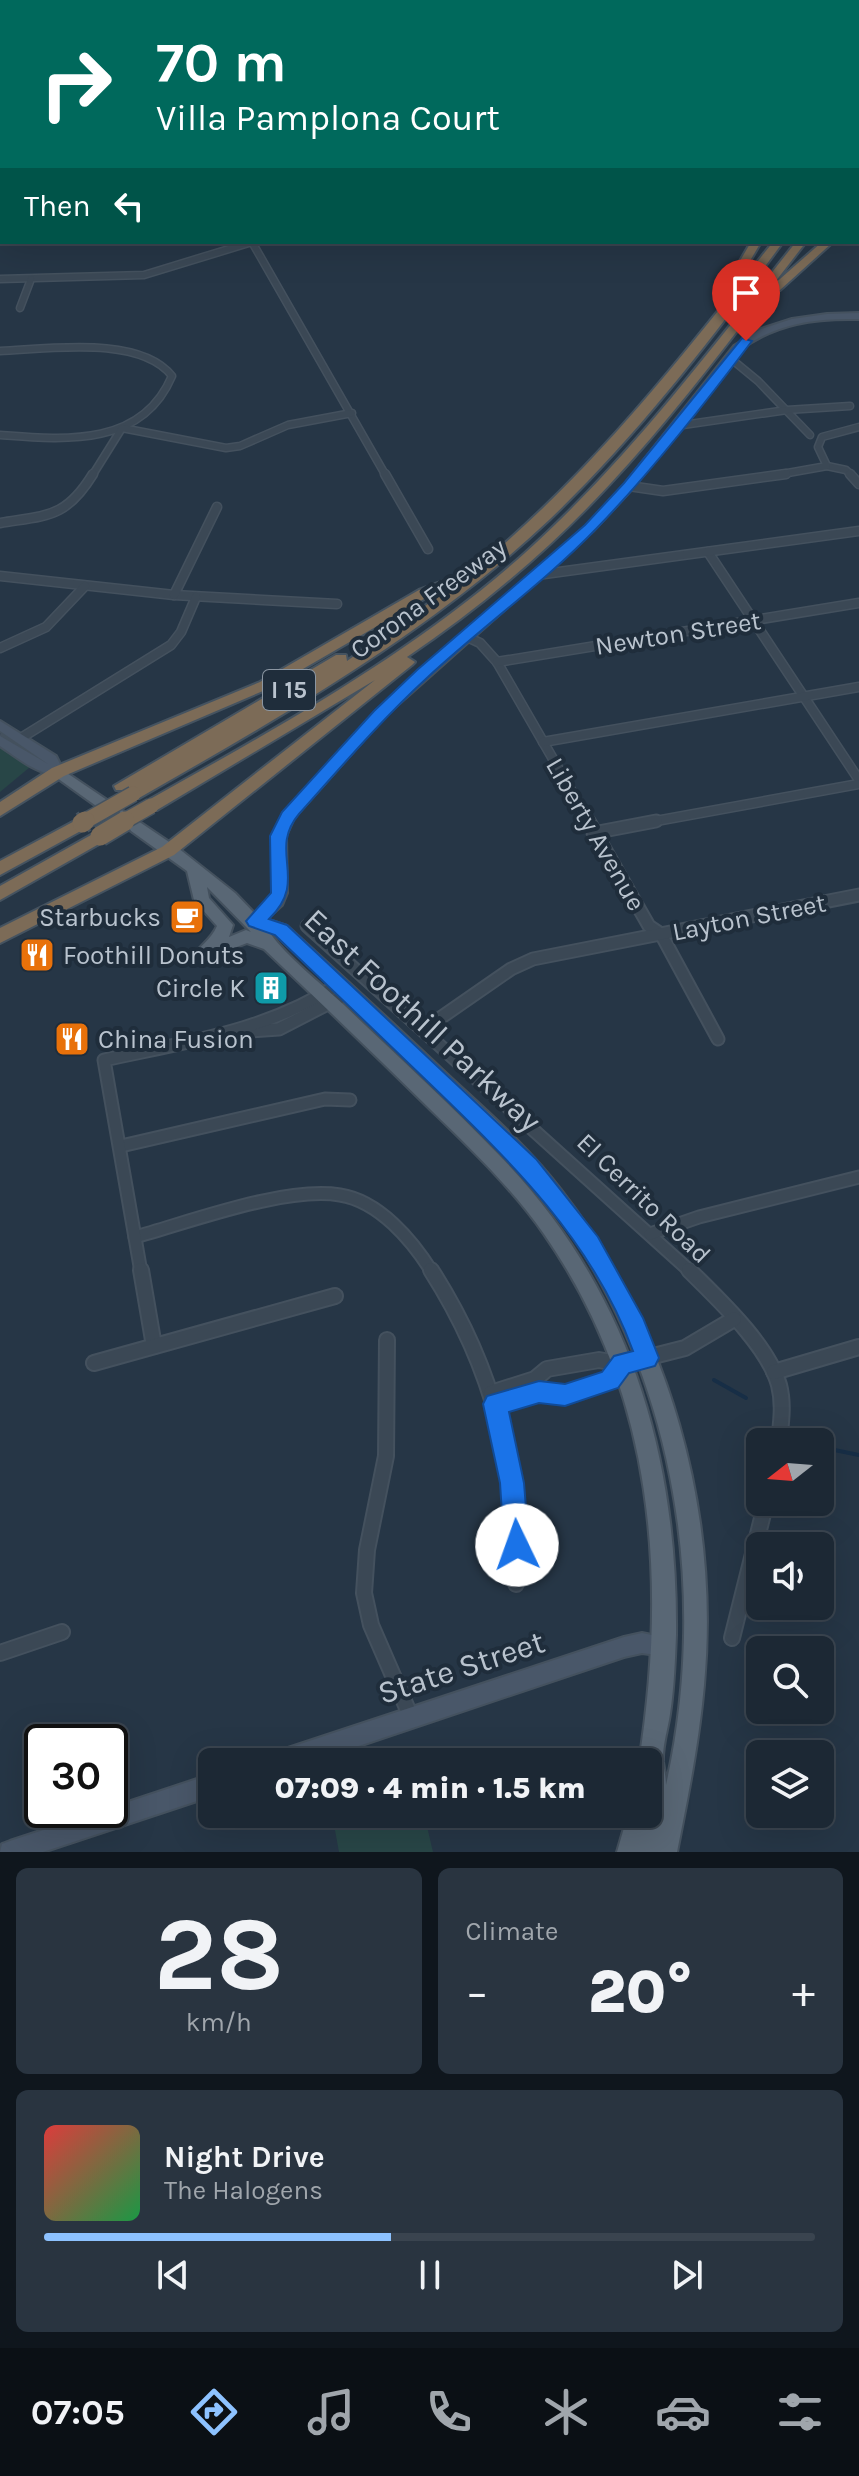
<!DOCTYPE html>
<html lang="en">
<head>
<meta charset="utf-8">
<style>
	:root { --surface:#1c2834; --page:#293440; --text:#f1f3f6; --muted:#a0a6ac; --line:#3a444f; --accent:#8dc2ff }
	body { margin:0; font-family:Karla,sans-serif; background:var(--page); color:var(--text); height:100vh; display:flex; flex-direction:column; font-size:30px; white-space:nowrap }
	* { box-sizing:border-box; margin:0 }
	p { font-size:26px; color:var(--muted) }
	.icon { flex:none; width:44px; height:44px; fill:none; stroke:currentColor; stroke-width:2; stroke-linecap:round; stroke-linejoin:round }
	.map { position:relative; height:1852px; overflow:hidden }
	.sheet { display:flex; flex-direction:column; gap:16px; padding:16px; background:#0f161d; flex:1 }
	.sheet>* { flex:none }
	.hud { position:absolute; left:0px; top:0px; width:860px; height:244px; box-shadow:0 8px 32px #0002,0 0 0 2px var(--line); background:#00695c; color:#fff; overflow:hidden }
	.needle { width:52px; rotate:253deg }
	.fabs { position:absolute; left:746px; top:1428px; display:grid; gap:16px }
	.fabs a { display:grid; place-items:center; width:88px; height:88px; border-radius:12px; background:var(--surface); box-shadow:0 8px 32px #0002,0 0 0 2px var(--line); font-size:40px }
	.speed { position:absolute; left:24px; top:1724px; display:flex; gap:16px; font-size:40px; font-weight:700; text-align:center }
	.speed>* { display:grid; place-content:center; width:104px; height:104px; border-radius:50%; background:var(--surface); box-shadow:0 8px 32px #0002,0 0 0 2px var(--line); line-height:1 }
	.speed .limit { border:4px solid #111; border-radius:12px; background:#fff; color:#111 }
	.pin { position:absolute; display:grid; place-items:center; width:68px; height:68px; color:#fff; margin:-82px -34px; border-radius:50% 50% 50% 0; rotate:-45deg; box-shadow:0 0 8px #0007 }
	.pin .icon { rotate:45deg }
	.me { position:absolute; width:88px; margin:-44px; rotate:357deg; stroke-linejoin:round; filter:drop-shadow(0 0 6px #0008) }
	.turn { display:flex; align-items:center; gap:28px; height:168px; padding:0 24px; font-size:36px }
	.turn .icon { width:104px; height:104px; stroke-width:2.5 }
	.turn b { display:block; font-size:56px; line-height:68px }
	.then { display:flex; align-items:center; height:76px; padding:0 24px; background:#0003; gap:16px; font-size:30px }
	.big { font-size:60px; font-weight:800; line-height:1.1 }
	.sheet .widget { flex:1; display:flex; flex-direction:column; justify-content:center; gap:12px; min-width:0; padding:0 28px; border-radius:12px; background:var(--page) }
	.sheet .dial { align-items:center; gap:0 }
	.dial b { font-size:104px; line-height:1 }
	.song { display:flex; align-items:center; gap:24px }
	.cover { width:96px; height:96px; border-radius:12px; background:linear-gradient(135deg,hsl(0 70% 55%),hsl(140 70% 35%)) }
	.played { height:8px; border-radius:4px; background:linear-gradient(90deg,var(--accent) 45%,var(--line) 45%) }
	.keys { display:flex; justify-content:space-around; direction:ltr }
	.heat { display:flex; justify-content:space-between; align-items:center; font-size:44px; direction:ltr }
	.sheet .tiles { flex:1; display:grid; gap:16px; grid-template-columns:1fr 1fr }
	.widget:last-child { grid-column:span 2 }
	.trip { position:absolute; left:198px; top:1748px; width:464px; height:80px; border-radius:12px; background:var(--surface); box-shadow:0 8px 32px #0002,0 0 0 2px var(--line); font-weight:800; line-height:80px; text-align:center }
	.tab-bar { display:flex; height:128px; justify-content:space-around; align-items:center; background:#0b1015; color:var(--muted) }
	.tab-bar .icon { width:56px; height:56px }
	.tab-bar .selected { color:var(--accent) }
	.tab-bar b { font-size:36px; color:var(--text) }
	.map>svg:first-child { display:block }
</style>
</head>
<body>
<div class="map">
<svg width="859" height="1852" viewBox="0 0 859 1852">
	<rect width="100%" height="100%" fill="#263646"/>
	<g fill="#284647">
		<path d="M0 745 30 767 0 792Z"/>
		<path d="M332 1814H424L433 1852H339Z"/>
	</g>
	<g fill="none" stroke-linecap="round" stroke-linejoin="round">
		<g stroke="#172e46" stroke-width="4">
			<path d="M714 1380 746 1398"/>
			<path d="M792 1433 806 1442"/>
			<path d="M820 1447 859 1455"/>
		</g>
		<defs>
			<g id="street-far3">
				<path d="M0 279 144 275 252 242 386 476"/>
				<path d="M20 308 31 279"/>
				<path d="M0 351C48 349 140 335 172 376 142 447 66 440 0 435"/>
				<path d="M730 358 758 381 810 435"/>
				<path d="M676 426 787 410 850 406"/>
				<path d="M827 466 846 470 852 476"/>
				<path d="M92 476 122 428 226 448 240 446 288 425 352 413"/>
				<path d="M771 476 827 466 818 447 822 437 859 427"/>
			</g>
			<g id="street-far2">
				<path d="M385 474 428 549"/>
				<path d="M850 474 859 484"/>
				<path d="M629 486 663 491 786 474"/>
				<path d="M0 523C48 515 66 518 93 474"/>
				<path d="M708 552 859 780"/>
				<path d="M537 575 859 531"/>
				<path d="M0 576 174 595 337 604"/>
				<path d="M174 595 217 507"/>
				<path d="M465 636 480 643 497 662 590 823"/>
				<path d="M0 648 46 627 85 586"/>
				<path d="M497 662 859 603"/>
				<path d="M21 738 171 645 181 632 196 597"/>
				<path d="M543 742 859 687"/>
				<path d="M645 823 859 784"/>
			</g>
			<g id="street-far1">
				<path d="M589 821 649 926 661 934 718 1039"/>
				<path d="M593 833 656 821"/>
				<path d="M307 926 691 1272"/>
				<path d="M423 1030 511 969 533 959 859 895"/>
				<path d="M233 1032 279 1029 349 993"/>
				<path d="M121 1146 325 1099 350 1100"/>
				<path d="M650 1234 699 1217 859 1177"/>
				<path d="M135 1237C190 1222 285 1186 340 1195 379 1201 412 1240 432 1272"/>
				<path d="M141 1272 104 1060C186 1042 268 1031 339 984"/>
			</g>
			<g id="street">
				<path d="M141 1270 154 1346"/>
				<path d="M431 1270C495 1370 517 1466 516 1584"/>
				<path d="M689 1270C718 1299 768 1345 779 1385 784 1404 781 1423 779 1442"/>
				<path d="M387 1340 386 1456 367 1550 364 1593 371 1625 411 1717"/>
				<path d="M94 1363 335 1296"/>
				<path d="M774 1372 859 1347"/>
				<path d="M491 1393 535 1379 547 1369 599 1360 622 1364 685 1348 734 1319"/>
				<path d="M495 1404 539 1392 565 1395 609 1380 621 1365"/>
				<path d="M732 1638 766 1502"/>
				<path d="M0 1653 62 1632"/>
			</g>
			<g id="secondary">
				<path d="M859 313V319C815 318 776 323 740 350L633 488 594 530 384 717 294 818 286 836 287 893 282 905 260 925H250L248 921 250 917 271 898 273 893 272 836 283 813 376 711 586 526 625 484 734 346 761 329 792 319 827 314Z"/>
				<path d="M0 721 56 756 64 772 62 775C40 777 18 758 0 746V736L48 764 0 731Z"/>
				<path d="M642 1633 671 1639 674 1646 671 1653 664 1656 642 1653 624 1657 311 1762H268L272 1755 279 1751 624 1637Z"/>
				<path d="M212 1774V1796L43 1852H0L2 1844 10 1841 104 1810H110V1808Z"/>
			</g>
			<g id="primary">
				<rect x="858" y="91" width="1" height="5"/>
				<path d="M2 194V200L0 201V195Z"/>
				<path d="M58 767 178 848 235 893 257 916 287 926C342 976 397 1027 451 1078 489 1113 530 1149 561 1190 669 1329 720 1510 704 1685 699 1742 688 1796 677 1852H617L628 1814H648V1762H639C668 1577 654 1392 544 1234 512 1188 470 1148 430 1109 375 1055 320 1002 264 949L247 943 211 957 205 963H193L191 959C199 946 211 940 217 926L194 900 187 871 53 775 51 772 53 769ZM207 887 251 932 246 930 229 937 233 925 209 898ZM269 932 275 934C328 984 381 1033 434 1083 473 1120 514 1157 547 1200 673 1363 711 1586 666 1785 666 1777 664 1769 663 1762 662 1747 668 1728 670 1714 674 1688 675 1661 676 1635 678 1453 628 1287 499 1155 449 1103 395 1054 343 1004 318 981 289 959 269 932Z"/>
			</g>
			<g id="highway">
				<rect x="858" y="24" width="1" height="4"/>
				<path d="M859 140V147H858V140Z"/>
				<path d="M859 165V173H858V165Z"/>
				<rect x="858" y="219" width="1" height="6"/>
				<path d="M751 242H761L732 292H724L723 290Z"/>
				<path d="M773 242H783C712 339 636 437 549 520 428 634 282 716 139 798H127L125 794 127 790H116L114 786 336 655H346L347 661 452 587 429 596 270 688 64 776 0 816V802L52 768 260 682 419 590 449 579 454 580 455 585C583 484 672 369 773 242Z"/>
				<path d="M796 242H806L772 286 822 242H833L780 290H772V286C720 353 668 422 610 484 550 549 481 607 407 657L415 662 412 665 174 855 0 943V928L162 847 375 680 157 810H145L143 806 145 802C277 728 412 654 525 553 628 460 710 350 796 242Z"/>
				<path d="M82 817 90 823 88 827 0 875V861Z"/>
				<path d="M100 830 109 836 106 840 0 900V886Z"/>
			</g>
		</defs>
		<use href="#street-far3" stroke="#44515e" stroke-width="9"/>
		<use href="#street-far2" stroke="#44515e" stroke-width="11"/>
		<use href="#street-far1" stroke="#44515e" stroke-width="15"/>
		<use href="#street" stroke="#44515e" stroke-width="18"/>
		<use href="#secondary" stroke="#44515e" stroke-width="4"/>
		<use href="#primary" stroke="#44515e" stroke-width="4"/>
		<use href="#highway" stroke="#455360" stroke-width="4"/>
		<use href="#street-far3" stroke="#3b4855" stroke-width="6"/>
		<use href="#street-far2" stroke="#3b4855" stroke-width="8"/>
		<use href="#street-far1" stroke="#3b4855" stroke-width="11"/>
		<use href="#street" stroke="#3b4855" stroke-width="14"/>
		<use href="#secondary" fill="#495769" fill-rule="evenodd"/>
		<use href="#primary" fill="#596775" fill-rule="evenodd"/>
		<use href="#highway" fill="#7c6b57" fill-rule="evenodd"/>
		<defs>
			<g id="highway-bridge-far1">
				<path d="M82 823 133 794"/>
				<path d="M121 823 151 806"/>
			</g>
			<g id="highway-bridge">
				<path d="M82 823 85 821"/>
				<path d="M100 836 125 821"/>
			</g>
		</defs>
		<use href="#highway-bridge-far1" stroke="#455360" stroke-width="18" stroke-linecap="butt"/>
		<use href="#highway-bridge" stroke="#455360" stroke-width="23" stroke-linecap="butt"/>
		<use href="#highway-bridge-far1" stroke="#7c6b57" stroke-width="15"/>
		<use href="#highway-bridge" stroke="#7c6b57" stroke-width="19"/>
	</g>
	<path fill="#1a73e8" stroke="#114b97" stroke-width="2" d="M742 338 752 341C704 405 653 470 597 528 545 582 483 626 428 677 382 719 341 767 299 814 267 852 310 880 269 919L287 925 536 1159 598 1237 643 1318 659 1358 655 1366 629 1373 618 1388 565 1406 539 1403 509 1412 524 1483 529 1545 525 1554 517 1558 508 1554 504 1545 500 1483 483 1404 487 1396 539 1381 565 1384 602 1372 614 1356 633 1351C593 1241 510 1161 428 1082 377 1033 326 984 275 935L249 926 246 921 271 893 270 836 282 812 374 711 417 670 585 525 624 483Z"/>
	<defs>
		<symbol id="cafe-square" viewBox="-11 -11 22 22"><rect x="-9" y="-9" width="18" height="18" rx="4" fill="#e8710a" stroke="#1f2d3b"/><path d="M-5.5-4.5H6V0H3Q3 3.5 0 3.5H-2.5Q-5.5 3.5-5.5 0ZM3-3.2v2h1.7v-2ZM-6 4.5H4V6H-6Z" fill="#fff"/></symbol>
		<symbol id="restaurant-square" viewBox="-11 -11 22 22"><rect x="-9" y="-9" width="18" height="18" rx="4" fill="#e8710a" stroke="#1f2d3b"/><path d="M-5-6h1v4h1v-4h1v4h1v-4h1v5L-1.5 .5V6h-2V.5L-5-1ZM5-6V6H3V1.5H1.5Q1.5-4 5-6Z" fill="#fff"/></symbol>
		<symbol id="building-square" viewBox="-11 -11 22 22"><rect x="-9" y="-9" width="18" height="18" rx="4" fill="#0f9aa8" stroke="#1f2d3b"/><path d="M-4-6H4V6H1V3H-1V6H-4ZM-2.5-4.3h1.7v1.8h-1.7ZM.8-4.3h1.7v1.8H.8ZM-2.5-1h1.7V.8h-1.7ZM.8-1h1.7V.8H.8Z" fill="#fff"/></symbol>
	</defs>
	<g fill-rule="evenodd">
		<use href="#cafe-square" x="167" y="897" width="40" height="40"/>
		<use href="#restaurant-square" x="17" y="935" width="40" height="40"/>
		<use href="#building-square" x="251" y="968" width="40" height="40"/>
		<use href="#restaurant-square" x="52" y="1019" width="40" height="40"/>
	</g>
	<g text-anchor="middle" stroke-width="8" stroke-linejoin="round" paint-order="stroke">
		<rect fill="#1f2d3b" stroke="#8b96a2" stroke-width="2" x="263" y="670" width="52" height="40" rx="6"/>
		<g font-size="24" font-weight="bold" fill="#b9c3ce">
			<text x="289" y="698">I 15</text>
		</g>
		<g font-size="26" fill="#b9c3ce" stroke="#1f2d3b">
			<text transform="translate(428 598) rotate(-36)" y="9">Corona Freeway</text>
			<text transform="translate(678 633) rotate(-9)" y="9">Newton Street</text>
			<text transform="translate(596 834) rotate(60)" y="9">Liberty Avenue</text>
			<text transform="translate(749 917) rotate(-11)" y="9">Layton Street</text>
			<text transform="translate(644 1198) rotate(44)" y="9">El Cerrito Road</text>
		</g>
		<g font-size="26" fill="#b9c3ce" stroke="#1f2d3b" text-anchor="end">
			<text x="161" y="926">Starbucks</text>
			<text x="63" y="964" text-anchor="start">Foothill Donuts</text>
			<text x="245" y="997">Circle K</text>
			<text x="98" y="1048" text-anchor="start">China Fusion</text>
		</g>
		<g font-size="32" fill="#b9c3ce" stroke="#1f2d3b">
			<text transform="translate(423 1020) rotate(43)" y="11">East Foothill Parkway</text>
			<text transform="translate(461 1667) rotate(-18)" y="11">State Street</text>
		</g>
	</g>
</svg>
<div class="fabs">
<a><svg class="needle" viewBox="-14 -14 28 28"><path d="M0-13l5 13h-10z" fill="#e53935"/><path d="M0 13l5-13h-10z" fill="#a0a6ac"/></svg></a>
<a><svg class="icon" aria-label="sound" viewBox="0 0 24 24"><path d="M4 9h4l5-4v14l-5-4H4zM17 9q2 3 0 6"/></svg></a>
<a><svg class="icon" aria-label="search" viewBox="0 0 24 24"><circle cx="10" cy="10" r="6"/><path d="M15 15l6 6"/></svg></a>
<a><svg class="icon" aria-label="layers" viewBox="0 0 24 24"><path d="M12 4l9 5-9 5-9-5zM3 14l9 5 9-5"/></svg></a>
</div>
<div class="speed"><div class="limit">30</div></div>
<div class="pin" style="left:746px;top:341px;background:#d93025"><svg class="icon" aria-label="arrive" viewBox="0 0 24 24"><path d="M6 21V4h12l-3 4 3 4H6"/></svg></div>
<svg class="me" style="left:517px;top:1545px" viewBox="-20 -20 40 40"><circle r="19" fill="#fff"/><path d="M0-13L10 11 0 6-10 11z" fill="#1a73e8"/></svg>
<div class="trip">07:09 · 4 min · 1.5 km</div>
<div class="hud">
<div class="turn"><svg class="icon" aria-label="right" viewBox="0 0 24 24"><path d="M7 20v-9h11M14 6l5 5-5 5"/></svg><div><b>70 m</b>Villa Pamplona Court</div></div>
<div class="then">Then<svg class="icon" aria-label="left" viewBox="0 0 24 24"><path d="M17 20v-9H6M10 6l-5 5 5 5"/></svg></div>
</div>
</div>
<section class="sheet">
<div class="tiles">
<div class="widget dial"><b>28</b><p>km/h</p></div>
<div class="widget"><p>Climate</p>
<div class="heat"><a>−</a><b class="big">20°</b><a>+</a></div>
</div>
<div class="widget">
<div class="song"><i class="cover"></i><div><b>Night Drive</b><p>The Halogens</p></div></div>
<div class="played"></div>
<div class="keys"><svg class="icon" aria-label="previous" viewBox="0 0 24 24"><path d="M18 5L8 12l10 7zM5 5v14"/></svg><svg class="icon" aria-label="pause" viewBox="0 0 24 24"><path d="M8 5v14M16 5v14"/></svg><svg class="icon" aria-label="next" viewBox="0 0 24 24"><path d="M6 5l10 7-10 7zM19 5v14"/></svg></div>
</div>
</div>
</section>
<nav class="tab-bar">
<b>07:05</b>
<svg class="icon selected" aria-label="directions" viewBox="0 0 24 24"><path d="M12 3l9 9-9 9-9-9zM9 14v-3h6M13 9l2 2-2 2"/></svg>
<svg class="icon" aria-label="music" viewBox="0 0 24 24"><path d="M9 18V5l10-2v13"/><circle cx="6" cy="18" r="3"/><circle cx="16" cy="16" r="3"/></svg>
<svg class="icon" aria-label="phone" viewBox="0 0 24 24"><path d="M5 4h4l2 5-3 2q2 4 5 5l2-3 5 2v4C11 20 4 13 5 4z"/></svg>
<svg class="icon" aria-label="climate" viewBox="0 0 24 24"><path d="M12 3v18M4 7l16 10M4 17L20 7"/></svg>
<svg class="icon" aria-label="car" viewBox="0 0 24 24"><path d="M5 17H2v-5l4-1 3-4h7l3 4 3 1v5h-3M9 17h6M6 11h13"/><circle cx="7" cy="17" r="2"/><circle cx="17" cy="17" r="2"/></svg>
<svg class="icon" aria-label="filters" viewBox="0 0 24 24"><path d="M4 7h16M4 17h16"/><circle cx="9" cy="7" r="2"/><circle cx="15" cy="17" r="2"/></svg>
</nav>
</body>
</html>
